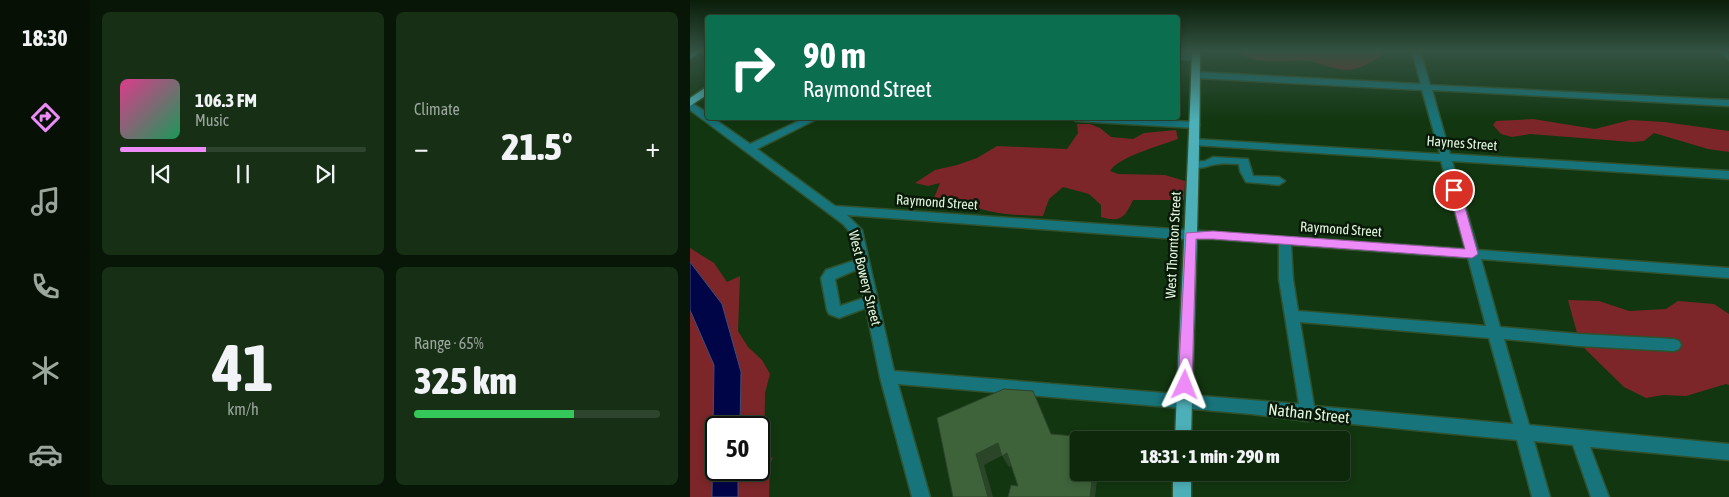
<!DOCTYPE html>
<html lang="en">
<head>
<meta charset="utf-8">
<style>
	:root { --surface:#0e280c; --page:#173015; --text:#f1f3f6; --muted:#9ba69d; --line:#2e442d; --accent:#ed8cf9 }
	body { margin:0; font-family:"Asap Condensed",sans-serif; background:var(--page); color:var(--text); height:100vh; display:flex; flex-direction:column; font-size:19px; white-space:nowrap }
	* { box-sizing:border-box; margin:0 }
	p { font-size:16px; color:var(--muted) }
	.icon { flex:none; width:28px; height:28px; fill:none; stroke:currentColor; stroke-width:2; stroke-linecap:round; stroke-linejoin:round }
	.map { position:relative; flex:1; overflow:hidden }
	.drawer { display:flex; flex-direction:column; gap:12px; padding:12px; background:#081607; width:600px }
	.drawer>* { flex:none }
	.guide { position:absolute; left:15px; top:15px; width:475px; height:105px; border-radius:5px; box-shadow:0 2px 8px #0003,0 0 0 1px var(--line); background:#0b6e4f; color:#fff; overflow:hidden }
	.speed { position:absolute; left:15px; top:416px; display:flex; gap:10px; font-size:25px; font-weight:700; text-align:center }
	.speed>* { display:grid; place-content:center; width:65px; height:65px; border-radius:50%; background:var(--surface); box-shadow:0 2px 8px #0003,0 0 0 1px var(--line); line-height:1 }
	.speed .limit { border:2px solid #111; border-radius:8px; background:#fff; color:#111 }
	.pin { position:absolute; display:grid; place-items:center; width:42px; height:42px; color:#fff; margin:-21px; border:2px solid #fff; border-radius:50%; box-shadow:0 1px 5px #0007 }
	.me { position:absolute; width:55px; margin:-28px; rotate:2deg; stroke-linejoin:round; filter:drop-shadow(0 0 4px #0008) }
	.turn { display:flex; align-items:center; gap:18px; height:105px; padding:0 15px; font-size:22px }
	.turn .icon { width:65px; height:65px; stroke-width:2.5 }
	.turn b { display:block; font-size:35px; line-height:42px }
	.big { font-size:38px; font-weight:800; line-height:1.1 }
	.drawer .card { flex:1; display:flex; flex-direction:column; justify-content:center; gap:8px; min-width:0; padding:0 18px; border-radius:8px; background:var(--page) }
	.drawer .dial { align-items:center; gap:0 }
	.dial b { font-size:65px; line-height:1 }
	.song { display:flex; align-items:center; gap:15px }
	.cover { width:60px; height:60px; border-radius:8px; background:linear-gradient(135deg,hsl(330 70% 55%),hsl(150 70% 35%)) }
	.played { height:5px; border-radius:2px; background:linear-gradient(90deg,var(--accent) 35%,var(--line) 35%) }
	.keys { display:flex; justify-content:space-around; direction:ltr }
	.heat { display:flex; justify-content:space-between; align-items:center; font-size:28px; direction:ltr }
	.charge { height:8px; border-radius:4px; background:linear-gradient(90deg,#34c759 65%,var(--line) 0) }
	.drawer .tiles { flex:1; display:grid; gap:12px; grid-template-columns:repeat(2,1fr) }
	.trip { position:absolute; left:380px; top:431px; width:280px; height:50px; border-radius:5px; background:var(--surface); box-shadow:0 2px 8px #0003,0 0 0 1px var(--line); font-weight:800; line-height:50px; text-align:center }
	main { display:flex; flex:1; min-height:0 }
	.tab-bar { display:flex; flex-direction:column; width:90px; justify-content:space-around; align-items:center; background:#061005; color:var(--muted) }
	.tab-bar .icon { width:35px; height:35px }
	.tab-bar .active { color:var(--accent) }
	.tab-bar b { font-size:22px; color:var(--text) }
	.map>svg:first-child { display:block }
</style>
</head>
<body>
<main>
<nav class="tab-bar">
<b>18:30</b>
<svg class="icon active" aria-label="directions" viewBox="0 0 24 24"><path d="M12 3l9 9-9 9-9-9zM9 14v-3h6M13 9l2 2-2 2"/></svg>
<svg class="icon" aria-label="music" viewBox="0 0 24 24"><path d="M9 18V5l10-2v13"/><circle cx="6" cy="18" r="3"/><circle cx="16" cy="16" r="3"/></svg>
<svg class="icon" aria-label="phone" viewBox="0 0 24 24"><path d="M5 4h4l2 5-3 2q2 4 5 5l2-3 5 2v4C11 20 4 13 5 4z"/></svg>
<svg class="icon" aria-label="climate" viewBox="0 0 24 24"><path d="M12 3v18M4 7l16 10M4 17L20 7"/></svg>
<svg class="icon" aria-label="car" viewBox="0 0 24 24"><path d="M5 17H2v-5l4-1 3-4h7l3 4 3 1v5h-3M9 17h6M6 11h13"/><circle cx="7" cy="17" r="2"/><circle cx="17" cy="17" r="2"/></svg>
</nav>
<section class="drawer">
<div class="tiles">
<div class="card">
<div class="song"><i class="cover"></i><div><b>106.3 FM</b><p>Music</p></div></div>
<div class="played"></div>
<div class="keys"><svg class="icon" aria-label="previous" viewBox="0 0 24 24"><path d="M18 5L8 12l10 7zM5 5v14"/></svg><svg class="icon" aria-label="pause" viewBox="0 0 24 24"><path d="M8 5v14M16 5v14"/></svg><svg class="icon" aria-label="next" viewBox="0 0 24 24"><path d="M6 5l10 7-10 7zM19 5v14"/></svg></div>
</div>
<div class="card"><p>Climate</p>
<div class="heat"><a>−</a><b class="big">21.5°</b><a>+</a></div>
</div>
<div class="card dial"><b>41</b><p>km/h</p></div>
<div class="card"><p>Range · 65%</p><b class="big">325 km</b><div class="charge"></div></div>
</div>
</section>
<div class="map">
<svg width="1039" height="497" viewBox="0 0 1039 497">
	<rect width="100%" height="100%" fill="#123610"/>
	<g fill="#7c2629">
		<path d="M548 51H692L691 56C681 62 670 69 659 70 645 70 633 64 620 61 599 58 565 68 548 51Z"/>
		<path d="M843 119 905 129 940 120 974 122 1039 131V152L1018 149 964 133 954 141 942 142 840 134 822 137 811 134 803 125 806 121Z"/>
		<path d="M387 124H400L410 128 421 137 443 139 454 133 486 130 488 139C472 145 428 157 420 171L428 174 475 175 495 181 494 200H443C435 217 431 223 411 217V205L399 194 373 187 359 199 353 216C327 215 299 215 276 203L263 207 240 208 250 183 238 186 225 183 245 170 267 165 287 158 307 146 377 149 388 133Z"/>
		<path d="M0 248 24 263 37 282 50 276 48 331 58 347 72 360 80 374 75 393 74 461 83 457 80 465 79 497H48V470H69V428L50 427 51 372 32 304 0 262Z"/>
		<path d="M878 300 909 301 939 311 976 309 988 301 1024 304 1039 314V385L1036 384 996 396 973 395 956 398 934 387 890 344Z"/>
		<path d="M0 310 24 365 22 497H0Z"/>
	</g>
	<path fill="#000548" stroke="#444d75" d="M0 262 32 304 51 372 50 427 26 428V470H48V497H22L24 365 0 310Z"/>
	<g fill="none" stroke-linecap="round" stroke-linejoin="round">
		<defs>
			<g id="minor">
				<path d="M722 51H730L740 85 1039 100V106L742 90 760 154 1039 171V179L762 161 788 250 1039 268V278L791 259 810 327 889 334 984 339 989 341 991 345 989 349 984 351 889 346 814 339 839 425 1039 444V460L900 447 919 497H901L883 445 844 441 860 497H842L827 440 621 420 618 421 561 414 208 384 240 497H222L190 377 176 308 149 318 139 314 137 310 131 278 136 270 166 260 160 232 153 224 0 110V102L18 113V118H23L60 144 115 118H127L125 120 67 149 145 206 775 249 751 161 504 145 499 142 504 139 750 154 732 90 506 78 501 75 506 72 731 84ZM157 215 486 239H523L589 244V279L609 404 204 371 172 230ZM601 245 778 258 796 326 608 311 603 279ZM168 269 174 298 150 306 145 279ZM610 322 799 338 823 424 624 406Z"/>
				<path d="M1029 51H1038L1039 60Z"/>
				<path d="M488 53 506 54 510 57 506 60 488 59Z"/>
				<path d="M381 118H428L505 122 510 125 505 128 386 121Z"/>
				<path d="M523 157 558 159 563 176 589 177 595 181 589 185 556 182 550 171 549 164C542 164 535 163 529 164 519 164 507 173 499 164L500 162 515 161Z"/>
			</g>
			<g id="major">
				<path d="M502 51H510C510 181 504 310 501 440H485C490 310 498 181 502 51Z"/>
				<path d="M18 86V94L0 106V98Z"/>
				<rect x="483" y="472" width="18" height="25"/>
			</g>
			<path id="highway" d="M0 51H11L0 59Z"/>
		</defs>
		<use href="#minor" stroke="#2f512d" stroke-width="3"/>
		<use href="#major" stroke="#2f512d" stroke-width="3"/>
		<use href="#highway" stroke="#2f512d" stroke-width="3"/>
		<use href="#minor" fill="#17747b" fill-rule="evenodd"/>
		<use href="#major" fill="#4db0b8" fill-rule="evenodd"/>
		<use href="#highway" fill="#4fcad4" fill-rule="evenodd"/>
	</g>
	<g fill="#2b4529">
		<path d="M308 443 315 454 294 465 303 497H298L286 454Z"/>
		<path d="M317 453 324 464 319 467 312 456Z"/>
		<path d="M403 472H408L405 497H400Z"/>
	</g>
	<path fill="#3e633b" stroke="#2b4529" d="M314 389 343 391 361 434 408 438V440H389V472H403L400 497H318L321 485 328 486 317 453 312 456 308 443 286 454 298 497H263L247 418Z"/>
	<linearGradient id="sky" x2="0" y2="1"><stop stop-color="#0a1e09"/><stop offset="0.42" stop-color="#335242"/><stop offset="1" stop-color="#335242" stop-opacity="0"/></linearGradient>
	<rect width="1039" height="121" fill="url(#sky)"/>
	<path fill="#ed8cf9" stroke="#9a5ba2" d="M764 186 770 190 788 254 782 258 523 239H506L502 385 500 389 495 391 490 389 488 385 496 233 523 231 775 249 759 190Z"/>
	<g text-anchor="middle" stroke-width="5" stroke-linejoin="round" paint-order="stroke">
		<g font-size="14" fill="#e1f6df" stroke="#0a1a09">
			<text transform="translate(772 143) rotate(4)" y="5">Haynes Street</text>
			<text transform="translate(247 202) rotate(4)" y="5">Raymond Street</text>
			<text transform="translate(651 229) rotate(4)" y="5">Raymond Street</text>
			<text transform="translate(483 245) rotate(-87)" y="5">West Thornton Street</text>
			<text transform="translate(175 278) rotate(76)" y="5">West Bowery Street</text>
		</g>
		<g font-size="16" fill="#e1f6df" stroke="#0a1a09">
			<text transform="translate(619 413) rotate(6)" y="6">Nathan Street</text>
		</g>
	</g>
</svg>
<div class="speed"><div class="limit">50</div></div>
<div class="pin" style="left:764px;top:190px;background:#d93025"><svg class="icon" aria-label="arrive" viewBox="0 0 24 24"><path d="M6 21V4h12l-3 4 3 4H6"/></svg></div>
<svg class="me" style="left:495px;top:385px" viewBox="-20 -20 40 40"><path d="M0-17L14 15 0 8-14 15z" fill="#ed8cf9" stroke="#fff" stroke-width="4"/></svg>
<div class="trip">18:31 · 1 min · 290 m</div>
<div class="guide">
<div class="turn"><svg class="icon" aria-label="right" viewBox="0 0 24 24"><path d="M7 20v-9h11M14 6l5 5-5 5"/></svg><div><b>90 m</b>Raymond Street</div></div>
</div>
</div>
</main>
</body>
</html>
